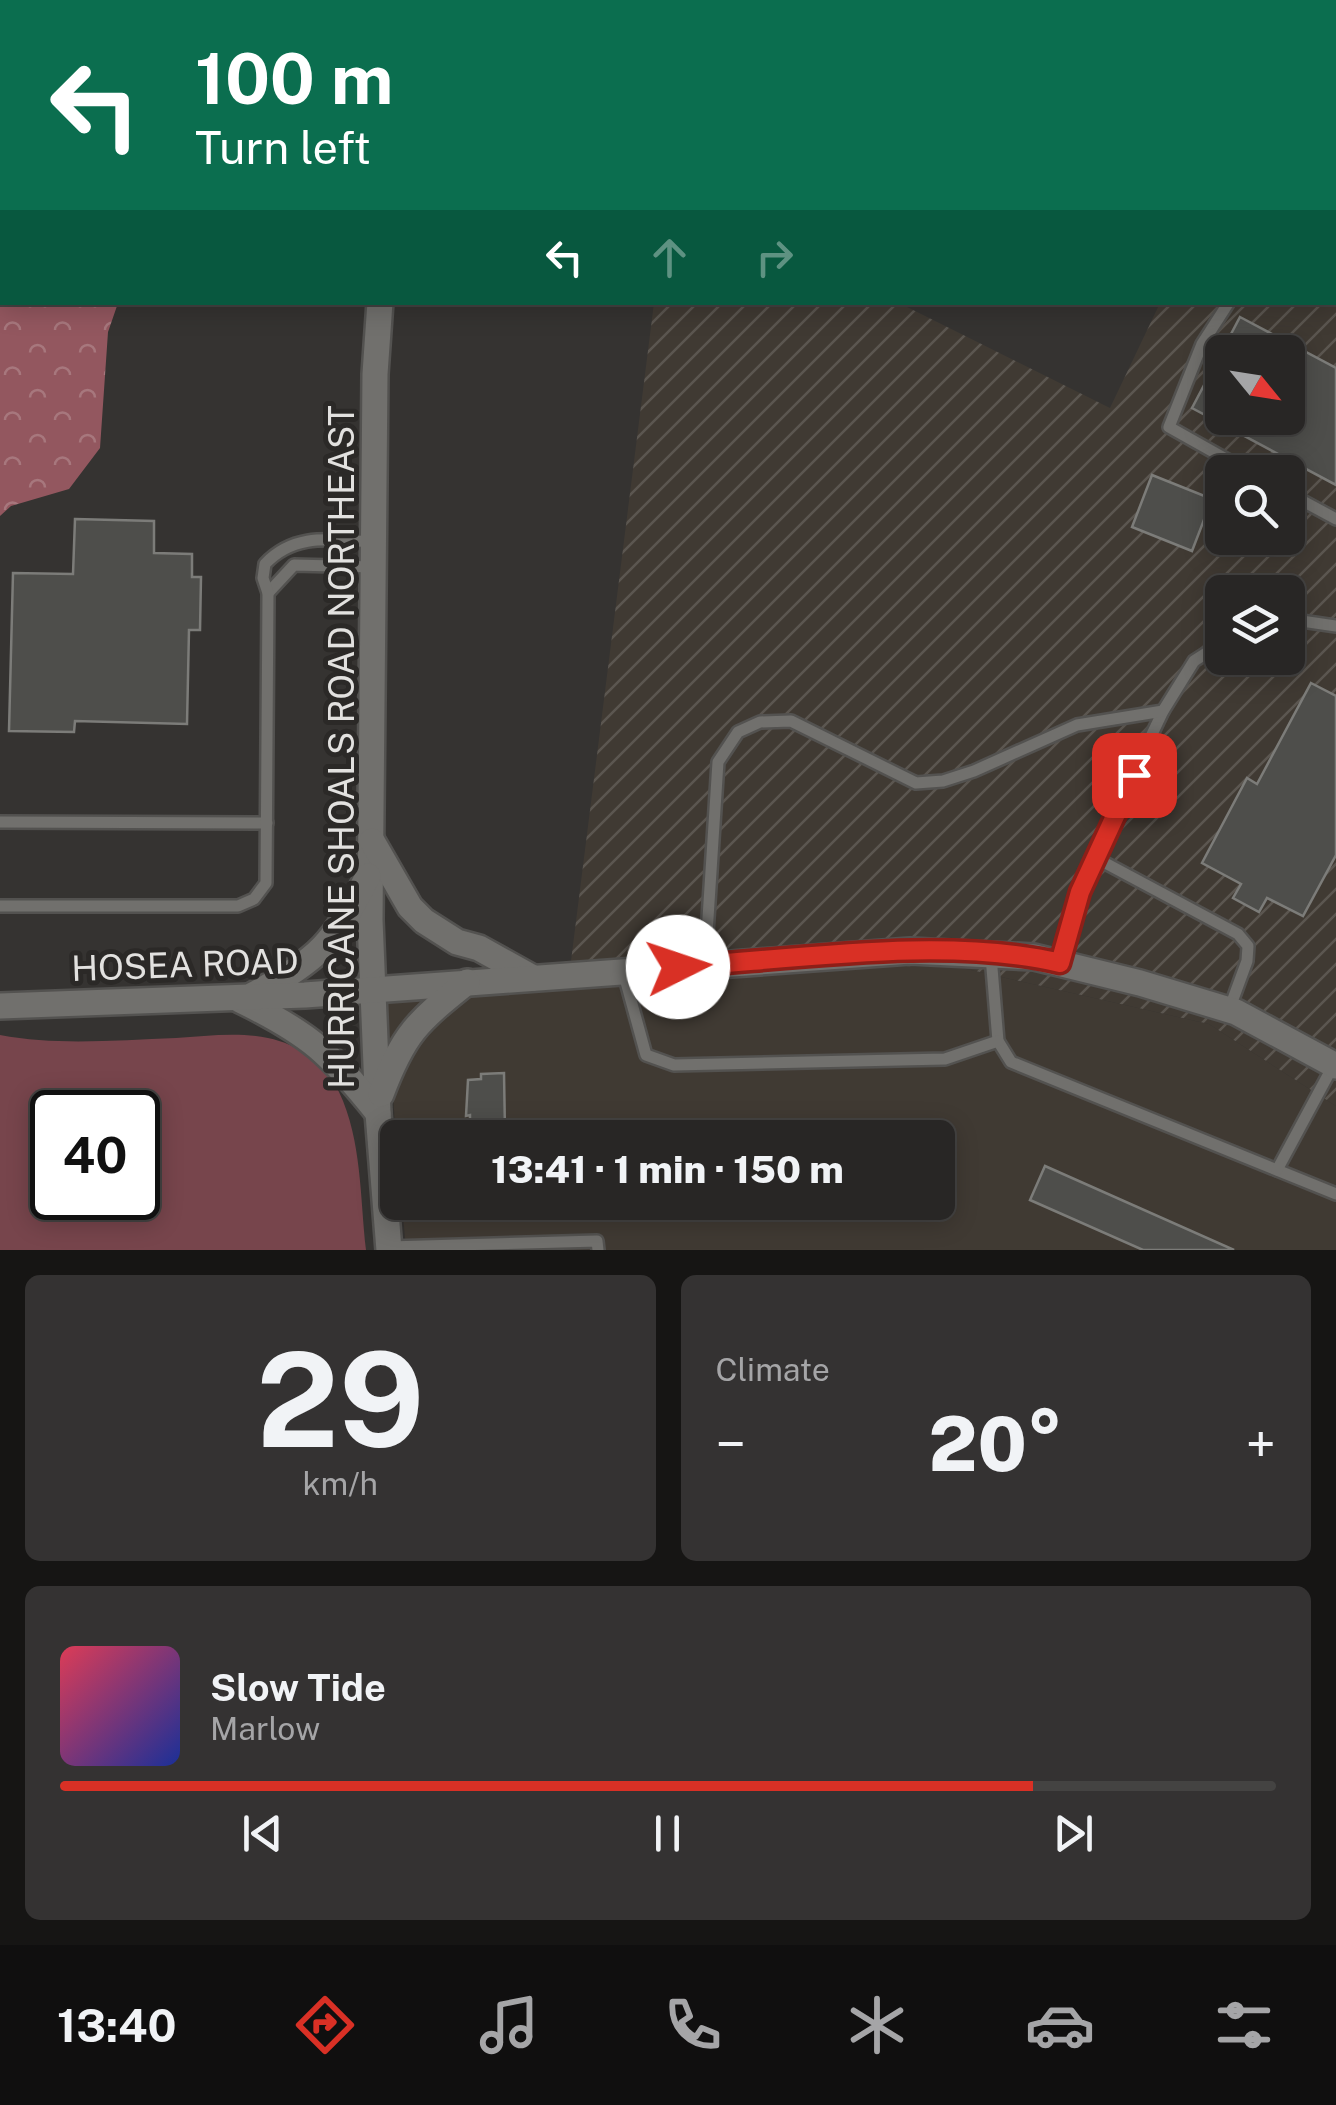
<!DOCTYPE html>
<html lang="en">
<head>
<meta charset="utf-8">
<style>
	:root { --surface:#282625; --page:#343232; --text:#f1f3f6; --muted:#a5a5a7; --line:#444342; --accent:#d93025 }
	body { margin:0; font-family:"Public Sans",sans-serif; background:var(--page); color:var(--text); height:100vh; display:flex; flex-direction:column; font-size:38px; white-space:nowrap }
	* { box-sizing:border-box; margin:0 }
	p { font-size:32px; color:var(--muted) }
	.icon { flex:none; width:55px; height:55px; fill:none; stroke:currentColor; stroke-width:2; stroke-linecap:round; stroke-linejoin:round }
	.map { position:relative; height:1250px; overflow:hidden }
	.details { display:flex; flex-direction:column; gap:25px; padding:25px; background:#161514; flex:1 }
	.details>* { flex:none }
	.top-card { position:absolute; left:0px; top:0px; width:1338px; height:305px; box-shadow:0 5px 25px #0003,0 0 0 2px var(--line); background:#0b6e4f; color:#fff; overflow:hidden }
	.needle { width:65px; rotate:120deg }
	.controls { position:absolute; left:1205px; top:335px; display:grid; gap:20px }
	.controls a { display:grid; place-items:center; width:100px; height:100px; border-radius:15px; background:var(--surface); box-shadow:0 5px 25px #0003,0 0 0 2px var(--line); font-size:50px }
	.speed { position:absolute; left:30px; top:1090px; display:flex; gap:20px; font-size:50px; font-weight:700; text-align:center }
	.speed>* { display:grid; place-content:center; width:130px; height:130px; border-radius:50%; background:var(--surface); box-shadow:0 5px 25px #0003,0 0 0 2px var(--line); line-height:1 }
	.speed .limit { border:5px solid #111; border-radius:15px; background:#fff; color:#111 }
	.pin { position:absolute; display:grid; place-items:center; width:85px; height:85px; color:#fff; margin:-42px; border-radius:20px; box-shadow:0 5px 15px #0006 }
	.me { position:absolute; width:110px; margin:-55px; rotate:86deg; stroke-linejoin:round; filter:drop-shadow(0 0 8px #0008) }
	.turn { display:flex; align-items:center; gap:35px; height:210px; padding:0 30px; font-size:45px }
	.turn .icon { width:130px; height:130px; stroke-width:2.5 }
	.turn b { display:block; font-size:70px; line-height:85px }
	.lanes { display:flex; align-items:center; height:95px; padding:0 30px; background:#0003; justify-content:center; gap:50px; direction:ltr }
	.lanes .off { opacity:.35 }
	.big { font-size:75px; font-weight:800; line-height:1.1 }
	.details .widget { flex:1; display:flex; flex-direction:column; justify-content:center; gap:15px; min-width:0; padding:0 35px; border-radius:15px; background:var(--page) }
	.details .dial { align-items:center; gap:0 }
	.dial b { font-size:130px; line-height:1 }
	.song { display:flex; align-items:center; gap:30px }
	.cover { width:120px; height:120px; border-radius:15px; background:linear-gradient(135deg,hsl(350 70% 55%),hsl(230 70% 35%)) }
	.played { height:10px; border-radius:5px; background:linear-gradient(90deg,var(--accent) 80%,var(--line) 80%) }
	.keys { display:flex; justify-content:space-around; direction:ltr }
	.heat { display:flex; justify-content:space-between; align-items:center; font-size:55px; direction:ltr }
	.details .tiles { flex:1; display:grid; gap:25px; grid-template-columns:1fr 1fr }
	.widget:last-child { grid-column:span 2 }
	.trip { position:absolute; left:380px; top:1120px; width:575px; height:100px; border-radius:15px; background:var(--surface); box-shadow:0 5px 25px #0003,0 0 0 2px var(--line); font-weight:800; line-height:100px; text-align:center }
	.tab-bar { display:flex; height:160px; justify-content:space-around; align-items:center; background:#100f0f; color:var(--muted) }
	.tab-bar .icon { width:70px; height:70px }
	.tab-bar .on { color:var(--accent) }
	.tab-bar b { font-size:45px; color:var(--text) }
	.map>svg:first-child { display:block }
</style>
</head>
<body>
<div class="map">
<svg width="1336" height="1250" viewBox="0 0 1336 1250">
	<defs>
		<pattern id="industrial-furrows" width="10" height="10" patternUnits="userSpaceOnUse" patternTransform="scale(2.5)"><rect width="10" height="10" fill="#403a33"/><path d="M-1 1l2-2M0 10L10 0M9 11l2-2" fill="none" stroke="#5b5650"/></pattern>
		<pattern id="forest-crowns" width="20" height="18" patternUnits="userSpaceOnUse" patternTransform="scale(2.5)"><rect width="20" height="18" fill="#93575f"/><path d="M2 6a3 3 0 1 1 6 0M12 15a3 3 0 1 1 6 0" fill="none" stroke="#a7777d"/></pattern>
	</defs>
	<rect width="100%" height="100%" fill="#353331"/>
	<path fill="#403a33" d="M571 961 958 967 1209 1024 1336 1106V1250H406L402 1203 938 1202V1138H398L397 1156 386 987Z"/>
	<path fill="url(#industrial-furrows)" fill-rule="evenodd" d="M1303 0H1336V1106L1209 1024 958 967 571 961 654 303H899L1110 408 1160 303 1335 302V2H1302ZM1222 352H1288V418H1222ZM1222 472H1288V538H1222ZM1222 592H1288V658H1222Z"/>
	<path fill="#77454c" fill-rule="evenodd" d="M0 1035C58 1046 117 1040 176 1038 206 1036 239 1032 268 1038 298 1044 326 1064 339 1092 362 1140 360 1198 366 1250H0ZM52 1112H138V1198H52Z"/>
	<path fill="url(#forest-crowns)" d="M0 0H164L2 2V302L118 303 108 332 100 448 69 489 11 506 0 516Z"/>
	<g fill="#4e4e4b" stroke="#7c7c79" stroke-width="2.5" fill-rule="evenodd">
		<path d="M1336 5V217L1335 220V7Z"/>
		<path d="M1240 317 1336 368V485L1192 408ZM1222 352H1288V418H1222Z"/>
		<path d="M1152 475 1212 499 1192 551 1132 527Z"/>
		<path d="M75 519 154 521V553L192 554V577H201L200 630H189L187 724 75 721 74 732 9 731 13 573 73 574Z"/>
		<path d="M1311 683 1336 696V855L1303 916 1267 898 1259 912 1233 898 1241 884 1202 863 1247 778 1257 784Z"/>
		<path d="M504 1073 505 1132 470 1133V1115L466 1116 468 1080 481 1079V1074Z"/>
		<path d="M1045 1166 1234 1250H1143L1030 1200Z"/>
	</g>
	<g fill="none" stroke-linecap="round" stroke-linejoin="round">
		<defs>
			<g id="service">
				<path d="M1108 0 1113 2"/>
				<path d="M1140 2 1141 0"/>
				<path d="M1335 286 1336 287"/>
				<path d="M1229 302 1202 344 1169 427 1249 472"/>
				<path d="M1288 493 1336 519"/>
				<path d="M268 593 294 565 374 567"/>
				<path d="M1288 619 1336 626"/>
				<path d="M0 822 267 823"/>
				<path d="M1094 857 1238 934 1248 946 1247 961 1229 1010"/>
				<path d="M0 906H238L254 899 266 883 268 593 263 578 265 564C295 532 332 540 373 542"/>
				<path d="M991 956 998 1041 1011 1062 1336 1194"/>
				<path d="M1060 963 1080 893 1094 857 1163 711"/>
				<path d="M705 965 718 762 738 732 760 722 791 721 916 783 943 781 974 771 1077 725 1163 711 1194 661 1222 643"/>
				<path d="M623 971 646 1055 674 1065 945 1059 998 1041"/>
				<path d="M1277 1170 1334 1064"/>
				<path d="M389 1247 597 1241 598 1250"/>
			</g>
			<g id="tertiary">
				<path d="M399 2V0"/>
				<path d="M380 302 375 374 370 920 378 1113 389 1250"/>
				<path d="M372 841 410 907 424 921 457 942 479 948 533 978"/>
				<path d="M253 995C322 956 332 946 368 876"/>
				<path d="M240 1000C310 1034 330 1053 378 1113"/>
				<path d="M0 1006 305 995 910 951 1034 957 1140 983 1236 1012 1336 1066"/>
				<path d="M381 1094C404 1033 417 1022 467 982"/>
			</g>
		</defs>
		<use href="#service" stroke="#535250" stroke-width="16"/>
		<use href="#tertiary" stroke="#535250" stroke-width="30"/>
		<use href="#service" stroke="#71706d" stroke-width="11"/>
		<use href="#tertiary" stroke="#71706d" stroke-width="25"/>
	</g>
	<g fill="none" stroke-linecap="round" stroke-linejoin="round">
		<defs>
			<path id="route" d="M678 967C795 959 947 936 1060 963L1080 892 1134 775"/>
		</defs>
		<use href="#route" stroke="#8d1f18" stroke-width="25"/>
		<use href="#route" stroke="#d93025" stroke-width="18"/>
	</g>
	<g text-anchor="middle" stroke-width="10" stroke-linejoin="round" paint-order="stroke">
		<g font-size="35" fill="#e2e1df" stroke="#2b2927">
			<text transform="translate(342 747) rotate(-90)" y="12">HURRICANE SHOALS ROAD NORTHEAST</text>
			<text transform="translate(185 965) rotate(-2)" y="12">HOSEA ROAD</text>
		</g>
	</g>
</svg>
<div class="controls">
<a><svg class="needle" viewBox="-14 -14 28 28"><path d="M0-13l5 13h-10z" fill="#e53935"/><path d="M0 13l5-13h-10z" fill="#a5a5a7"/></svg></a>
<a><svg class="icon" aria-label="search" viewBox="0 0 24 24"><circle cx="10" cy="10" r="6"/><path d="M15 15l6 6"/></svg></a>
<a><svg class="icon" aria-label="layers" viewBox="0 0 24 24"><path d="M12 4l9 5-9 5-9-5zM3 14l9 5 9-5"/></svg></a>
</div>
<div class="speed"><div class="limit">40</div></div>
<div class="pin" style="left:1134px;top:775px;background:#d93025"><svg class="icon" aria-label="arrive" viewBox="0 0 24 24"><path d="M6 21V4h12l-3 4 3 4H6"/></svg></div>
<svg class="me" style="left:678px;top:967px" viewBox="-20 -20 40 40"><circle r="19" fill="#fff"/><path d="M0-13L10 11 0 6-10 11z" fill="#d93025"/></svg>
<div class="trip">13:41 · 1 min · 150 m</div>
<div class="top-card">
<div class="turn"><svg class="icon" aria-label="left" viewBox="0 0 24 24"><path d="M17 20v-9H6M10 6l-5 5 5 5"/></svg><div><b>100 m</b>Turn left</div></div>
<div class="lanes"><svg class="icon" aria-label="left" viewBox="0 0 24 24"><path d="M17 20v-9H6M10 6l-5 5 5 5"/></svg><svg class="icon off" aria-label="ahead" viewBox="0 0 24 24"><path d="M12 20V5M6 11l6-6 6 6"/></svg><svg class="icon off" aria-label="right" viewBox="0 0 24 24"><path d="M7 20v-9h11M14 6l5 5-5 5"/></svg></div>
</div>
</div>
<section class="details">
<div class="tiles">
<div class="widget dial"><b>29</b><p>km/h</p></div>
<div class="widget"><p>Climate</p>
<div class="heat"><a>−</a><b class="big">20°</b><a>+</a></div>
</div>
<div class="widget">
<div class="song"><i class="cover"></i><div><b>Slow Tide</b><p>Marlow</p></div></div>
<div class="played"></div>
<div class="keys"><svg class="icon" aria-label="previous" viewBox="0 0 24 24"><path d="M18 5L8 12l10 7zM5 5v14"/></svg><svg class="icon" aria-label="pause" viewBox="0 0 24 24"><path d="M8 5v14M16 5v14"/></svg><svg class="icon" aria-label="next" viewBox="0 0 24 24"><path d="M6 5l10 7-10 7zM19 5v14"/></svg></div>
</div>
</div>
</section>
<nav class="tab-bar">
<b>13:40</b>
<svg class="icon on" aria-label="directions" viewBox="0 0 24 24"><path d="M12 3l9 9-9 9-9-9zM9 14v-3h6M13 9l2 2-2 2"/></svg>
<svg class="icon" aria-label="music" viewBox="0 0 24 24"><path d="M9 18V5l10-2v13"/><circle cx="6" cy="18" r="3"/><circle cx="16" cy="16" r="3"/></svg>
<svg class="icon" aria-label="phone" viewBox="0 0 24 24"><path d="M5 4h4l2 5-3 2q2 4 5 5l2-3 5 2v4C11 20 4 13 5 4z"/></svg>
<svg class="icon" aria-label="climate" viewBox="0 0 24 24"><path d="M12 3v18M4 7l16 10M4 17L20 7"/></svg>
<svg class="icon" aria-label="car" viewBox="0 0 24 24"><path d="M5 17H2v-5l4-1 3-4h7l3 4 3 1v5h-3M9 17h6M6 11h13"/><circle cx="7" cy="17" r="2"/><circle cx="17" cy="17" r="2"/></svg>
<svg class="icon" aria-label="filters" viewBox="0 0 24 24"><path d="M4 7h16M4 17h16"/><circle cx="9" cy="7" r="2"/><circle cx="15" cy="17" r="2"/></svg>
</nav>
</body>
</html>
